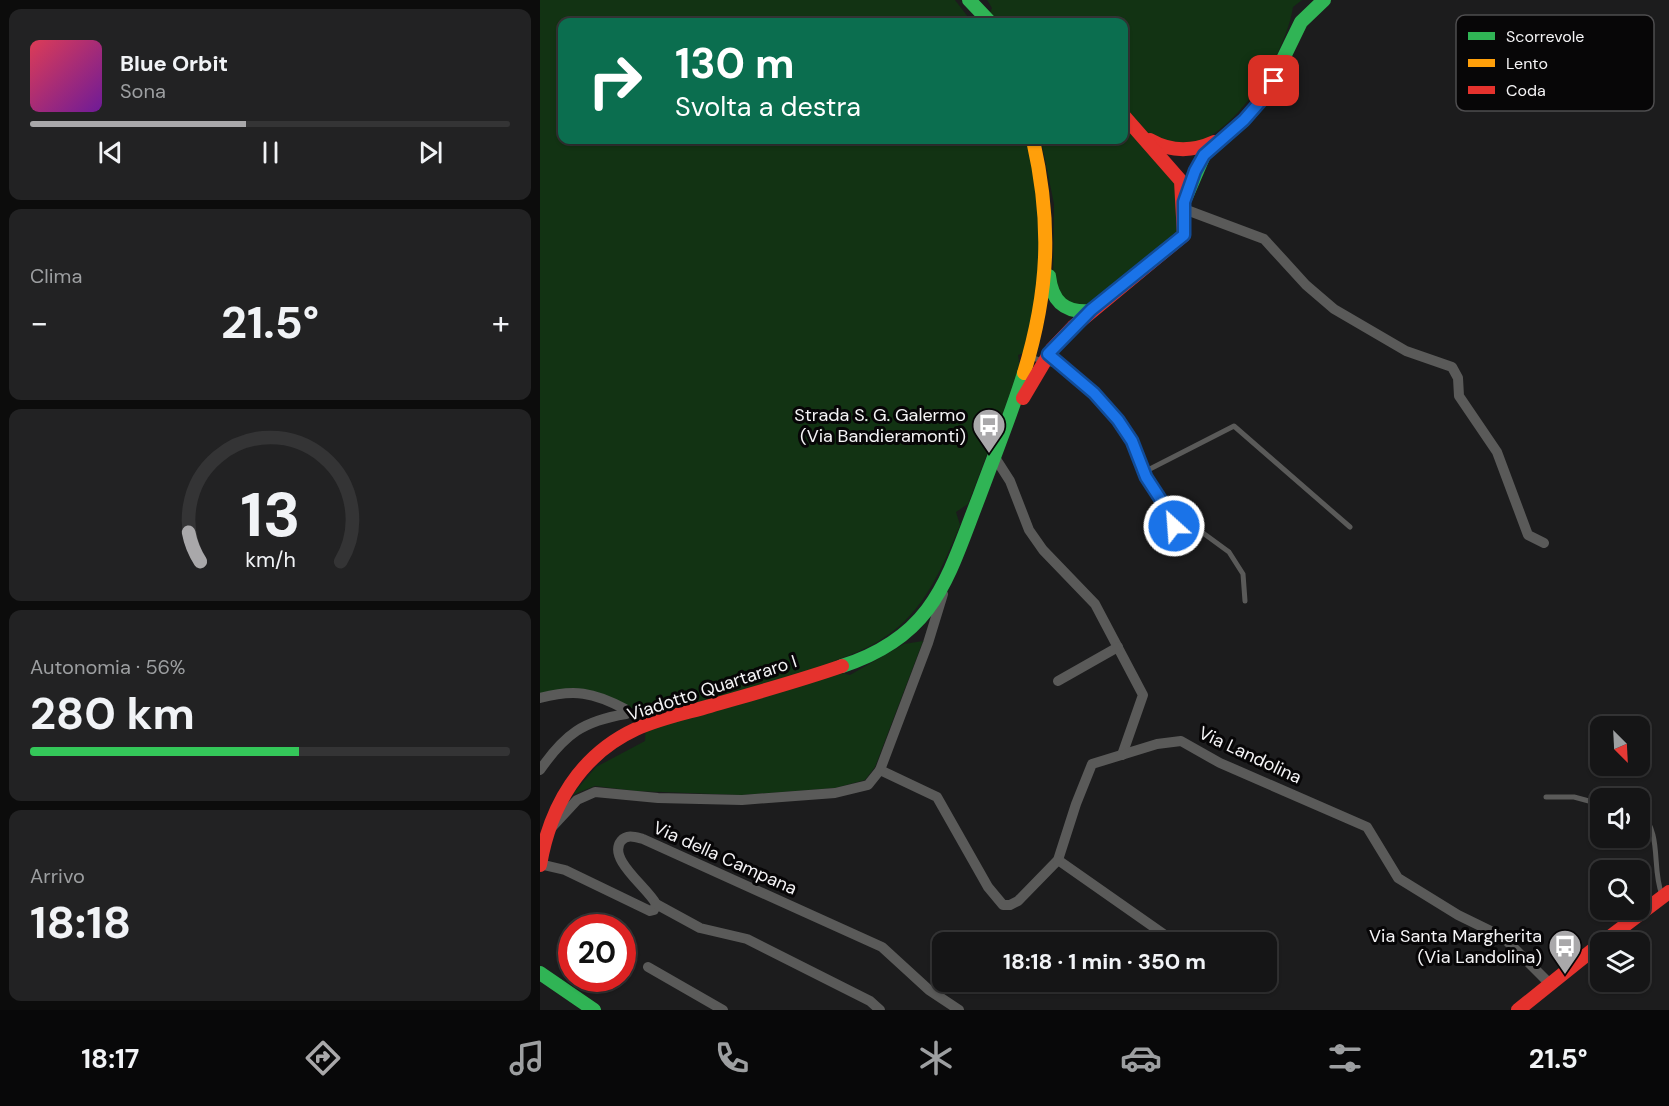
<!DOCTYPE html>
<html lang="it">
<head>
<meta charset="utf-8">
<style>
	:root { --surface:#151516; --page:#222223; --text:#f1f3f6; --muted:#9d9fa1; --line:#343435; --accent:#a9a8aa }
	body { margin:0; font-family:"DM Sans",sans-serif; background:var(--page); color:var(--text); height:100vh; display:flex; flex-direction:column; font-size:22px; white-space:nowrap }
	* { box-sizing:border-box; margin:0 }
	p { font-size:20px; color:var(--muted) }
	.icon { flex:none; width:33px; height:33px; fill:none; stroke:currentColor; stroke-width:2; stroke-linecap:round; stroke-linejoin:round }
	.map { position:relative; flex:1; overflow:hidden }
	.details { display:flex; flex-direction:column; gap:9px; padding:9px; background:#0c0c0c; width:540px }
	.details>* { flex:none }
	.banner { position:absolute; left:18px; top:18px; width:570px; height:126px; border-radius:12px; box-shadow:0 2px 4px #0004,0 0 0 2px var(--line); background:#0b6e4f; color:#fff; overflow:hidden }
	.needle { width:39px; rotate:156deg }
	.tools { position:absolute; left:1050px; top:716px; display:grid; gap:12px }
	.tools a { display:grid; place-items:center; width:60px; height:60px; border-radius:12px; background:var(--surface); box-shadow:0 2px 4px #0004,0 0 0 2px var(--line); font-size:30px }
	.speed { position:absolute; left:18px; top:914px; display:flex; gap:12px; font-size:30px; font-weight:700; text-align:center }
	.speed>* { display:grid; place-content:center; width:78px; height:78px; border-radius:50%; background:var(--surface); box-shadow:0 2px 4px #0004,0 0 0 2px var(--line); line-height:1 }
	.speed .limit { border:9px solid #d22; background:#fff; color:#111 }
	.pin { position:absolute; display:grid; place-items:center; width:51px; height:51px; color:#fff; margin:-26px; border-radius:12px; box-shadow:0 3px 9px #0006 }
	.me { position:absolute; width:66px; margin:-33px; rotate:334deg; stroke-linejoin:round; filter:drop-shadow(0 0 4px #0008) }
	.turn { display:flex; align-items:center; gap:21px; height:126px; padding:0 18px; font-size:27px }
	.turn .icon { width:78px; height:78px; stroke-width:2.5 }
	.turn b { display:block; font-size:42px; line-height:51px }
	.big { font-size:45px; font-weight:700; line-height:1.1 }
	.details .card { flex:1; display:flex; flex-direction:column; justify-content:center; gap:9px; min-width:0; padding:0 21px; border-radius:12px; background:var(--page) }
	.details .dial { align-items:center; gap:0 }
	.dial svg { height:156px; overflow:visible; fill:none; stroke:var(--line); stroke-width:7; stroke-linecap:round; text-anchor:middle }
	.dial text { fill:var(--text); stroke:none }
	.song { display:flex; align-items:center; gap:18px }
	.cover { width:72px; height:72px; border-radius:9px; background:linear-gradient(135deg,hsl(350 70% 55%),hsl(280 70% 35%)) }
	.played { height:6px; border-radius:3px; background:linear-gradient(90deg,var(--accent) 45%,var(--line) 45%) }
	.keys { display:flex; justify-content:space-around; direction:ltr }
	.heat { display:flex; justify-content:space-between; align-items:center; font-size:33px; direction:ltr }
	.charge { height:9px; border-radius:4px; background:linear-gradient(90deg,#34c759 56%,var(--line) 0) }
	.trip { position:absolute; left:392px; top:932px; width:345px; height:60px; border-radius:12px; background:var(--surface); box-shadow:0 2px 4px #0004,0 0 0 2px var(--line); font-weight:700; line-height:60px; text-align:center }
	.dock { display:flex; height:96px; justify-content:space-around; align-items:center; background:#080809; color:var(--muted) }
	.dock .icon { width:42px; height:42px }
	.dock .current { color:var(--accent) }
	.dock b { font-size:27px; color:var(--text) }
	main { display:flex; flex:1; min-height:0 }
	.map>svg:first-child { display:block }
</style>
</head>
<body>
<main>
<section class="details">
<div class="card">
<div class="song"><i class="cover"></i><div><b>Blue Orbit</b><p>Sona</p></div></div>
<div class="played"></div>
<div class="keys"><svg class="icon" aria-label="previous" viewBox="0 0 24 24"><path d="M18 5L8 12l10 7zM5 5v14"/></svg><svg class="icon" aria-label="pause" viewBox="0 0 24 24"><path d="M8 5v14M16 5v14"/></svg><svg class="icon" aria-label="next" viewBox="0 0 24 24"><path d="M6 5l10 7-10 7zM19 5v14"/></svg></div>
</div>
<div class="card"><p>Clima</p>
<div class="heat"><a>−</a><b class="big">21.5°</b><a>+</a></div>
</div>
<div class="card dial"><svg viewBox="0 0 100 80">
<path d="M14 69A42 42 0 1 1 86 69"/>
<path d="M14 69A42 42 0 0 1 8 54" stroke="#a9a8aa"/>
<text x="50" y="56" font-size="32" font-weight="700">13</text>
<text x="50" y="72" font-size="11">km/h</text>
</svg></div>
<div class="card"><p>Autonomia · 56%</p><b class="big">280 km</b><div class="charge"></div></div>
<div class="card"><p>Arrivo</p><b class="big">18:18</b></div>
</section>
<div class="map">
<svg width="1129" height="1010" viewBox="0 0 1129 1010">
	<rect width="100%" height="100%" fill="#1c1c1d"/>
	<g fill="#123313">
		<path d="M0 0H415L432 22H22V140H487C494 176 501 213 501 251 500 285 491 319 484 353L478 355 480 367 428 504 416 512 420 525C392 593 371 636 296 660L302 673 310 675 364 644 383 641 335 767 325 780 295 788 201 795 96 791 55 786 32 795 56 767 105 741 106 714 52 691 4 695 0 693Z"/>
		<path d="M447 0H762L753 7C746 54 693 143 641 146 618 148 599 125 585 110L587 104 584 100V22H455L449 15 452 8Z"/>
		<path d="M584 122 638 187 639 232 550 304 529 306 513 285 514 204 501 140H584Z"/>
	</g>
	<g fill="none" stroke-linecap="round" stroke-linejoin="round">
		<g stroke="#5a5a59" stroke-width="5">
			<path d="M509 356 554 393 578 420 592 442 612 488 621 500 626 518 639 529 663 533 689 552 703 574 705 601"/>
			<path d="M490 357 521 367"/>
			<path d="M604 472 694 426 810 527"/>
			<path d="M1006 797H1034L1060 804"/>
			<path d="M1100 811C1123 835 1111 867 1122 895"/>
		</g>
		<g stroke="#5a5a59" stroke-width="10">
			<path d="M644 209 724 239 766 285 794 309 866 351 912 367 918 378 919 396 957 452 988 535 1004 543"/>
			<path d="M454 456 470 481 489 530 503 550 555 604 603 695 582 755"/>
			<path d="M518 681 578 647"/>
			<path d="M0 698C34 689 53 692 85 709L86 714C43 721 25 734 0 770"/>
			<path d="M340 770 397 797 448 887 463 905H470L478 901 518 860 536 804 552 764 617 744 641 741 680 763 827 827 858 878 918 915 963 937 1009 983"/>
			<path d="M11 828 37 800 55 792 118 798 202 800 295 793 328 785 340 770 388 643 403 594"/>
			<path d="M518 860 635 942"/>
			<path d="M0 864 25 870 110 911 114 910 116 904C108 888 67 859 81 841 87 834 95 837 103 839L342 947 389 990 419 1010"/>
			<path d="M116 904 160 928 207 939 330 1001 340 1010"/>
			<path d="M108 967 183 1010"/>
			<path d="M691 981 693 982"/>
		</g>
		<g stroke="#30b455" stroke-width="14">
			<path d="M429 0 450 22"/>
			<path d="M646 197 664 155 704 120 725 96 761 22 784 0"/>
			<path d="M509 276C512 302 525 313 551 311"/>
			<path d="M302 666C395 636 407 579 439 497 454 456 471 415 484 373"/>
			<path d="M0 973 54 1010"/>
		</g>
		<path stroke="#ff9f0a" stroke-width="14" d="M484 373C509 291 512 224 493 140"/>
		<g stroke="#e5322d" stroke-width="14">
			<path d="M610 140C631 152 652 152 674 142"/>
			<path d="M483 398 512 349 533 327 644 235 641 181 584 116"/>
			<path d="M0 865C10 806 40 755 96 729 120 718 146 713 170 706 215 693 259 681 302 666"/>
			<path d="M1063 942 1129 892"/>
			<path d="M978 1010 1060 944"/>
		</g>
	</g>
	<g fill="none" stroke-linecap="round" stroke-linejoin="round">
		<defs>
			<path id="route" d="M634 526 626 518 621 500 606 477 592 441 578 420 554 393 508 354 551 310 644 235V202L655 171 664 155 704 120 725 96 734 81"/>
		</defs>
		<use href="#route" stroke="#114b97" stroke-width="15"/>
		<use href="#route" stroke="#1a73e8" stroke-width="10"/>
	</g>
	<defs>
		<symbol id="bus-pin" viewBox="-11 -11 22 30"><path d="M0 17L-7.5 6A9.5 9.5 0 1 1 7.5 6Z" fill="#a9a8aa" stroke="#070607"/><path d="M-5-6H5V4H4V6H2V4H-2V6H-4V4H-5ZM-3.5-4V0h7V-4ZM-3.5 1.2v1.5H-2V1.2ZM2 1.2v1.5H3.5V1.2Z" fill="#fff"/></symbol>
	</defs>
	<g fill-rule="evenodd">
		<use href="#bus-pin" x="430" y="406" width="38" height="52"/>
		<use href="#bus-pin" x="1006" y="927" width="38" height="52"/>
	</g>
	<g text-anchor="middle" stroke-width="6" stroke-linejoin="round" paint-order="stroke">
		<g font-size="18" fill="#f5f4f6" stroke="#070607" text-anchor="end">
			<text x="426" y="421">Strada S. G. Galermo<tspan x="426" dy="21">(Via Bandieramonti)</tspan></text>
			<text x="1002" y="942">Via Santa Margherita<tspan x="1002" dy="21">(Via Landolina)</tspan></text>
		</g>
		<g font-size="18" fill="#f5f4f6" stroke="#070607">
			<text transform="translate(172 688) rotate(-18)" y="6">Viadotto Quartararo I</text>
			<text transform="translate(710 755) rotate(25)" y="6">Via Landolina</text>
			<text transform="translate(185 858) rotate(24)" y="6">Via della Campana</text>
		</g>
	</g>
	<rect x="916" y="15" width="198" height="96" rx="9" fill="#070607" stroke="#4e4d4f" stroke-width="1.5"/>
	<rect x="928" y="32" width="27" height="8" fill="#30b455"/>
	<rect x="928" y="59" width="27" height="8" fill="#ff9f0a"/>
	<rect x="928" y="86" width="27" height="8" fill="#e5322d"/>
	<g font-size="16" fill="#f5f4f6">
		<text x="966" y="42">Scorrevole</text>
		<text x="966" y="69">Lento</text>
		<text x="966" y="96">Coda</text>
	</g>
</svg>
<div class="tools">
<a><svg class="needle" viewBox="-14 -14 28 28"><path d="M0-13l5 13h-10z" fill="#e53935"/><path d="M0 13l5-13h-10z" fill="#9d9fa1"/></svg></a>
<a><svg class="icon" aria-label="sound" viewBox="0 0 24 24"><path d="M4 9h4l5-4v14l-5-4H4zM17 9q2 3 0 6"/></svg></a>
<a><svg class="icon" aria-label="search" viewBox="0 0 24 24"><circle cx="10" cy="10" r="6"/><path d="M15 15l6 6"/></svg></a>
<a><svg class="icon" aria-label="layers" viewBox="0 0 24 24"><path d="M12 4l9 5-9 5-9-5zM3 14l9 5 9-5"/></svg></a>
</div>
<div class="speed"><div class="limit">20</div></div>
<div class="pin" style="left:734px;top:81px;background:#d93025"><svg class="icon" aria-label="arrive" viewBox="0 0 24 24"><path d="M6 21V4h12l-3 4 3 4H6"/></svg></div>
<svg class="me" style="left:634px;top:526px" viewBox="-20 -20 40 40"><circle r="17" fill="#1a73e8" stroke="#fff" stroke-width="3"/><path d="M0-11L8 9 0 5-8 9z" fill="#fff"/></svg>
<div class="trip">18:18 · 1 min · 350 m</div>
<div class="banner">
<div class="turn"><svg class="icon" aria-label="right" viewBox="0 0 24 24"><path d="M7 20v-9h11M14 6l5 5-5 5"/></svg><div><b>130 m</b>Svolta a destra</div></div>
</div>
</div>
</main>
<nav class="dock">
<b>18:17</b>
<svg class="icon current" aria-label="directions" viewBox="0 0 24 24"><path d="M12 3l9 9-9 9-9-9zM9 14v-3h6M13 9l2 2-2 2"/></svg>
<svg class="icon" aria-label="music" viewBox="0 0 24 24"><path d="M9 18V5l10-2v13"/><circle cx="6" cy="18" r="3"/><circle cx="16" cy="16" r="3"/></svg>
<svg class="icon" aria-label="phone" viewBox="0 0 24 24"><path d="M5 4h4l2 5-3 2q2 4 5 5l2-3 5 2v4C11 20 4 13 5 4z"/></svg>
<svg class="icon" aria-label="climate" viewBox="0 0 24 24"><path d="M12 3v18M4 7l16 10M4 17L20 7"/></svg>
<svg class="icon" aria-label="car" viewBox="0 0 24 24"><path d="M5 17H2v-5l4-1 3-4h7l3 4 3 1v5h-3M9 17h6M6 11h13"/><circle cx="7" cy="17" r="2"/><circle cx="17" cy="17" r="2"/></svg>
<svg class="icon" aria-label="filters" viewBox="0 0 24 24"><path d="M4 7h16M4 17h16"/><circle cx="9" cy="7" r="2"/><circle cx="15" cy="17" r="2"/></svg>
<b>21.5°</b>
</nav>
</body>
</html>
